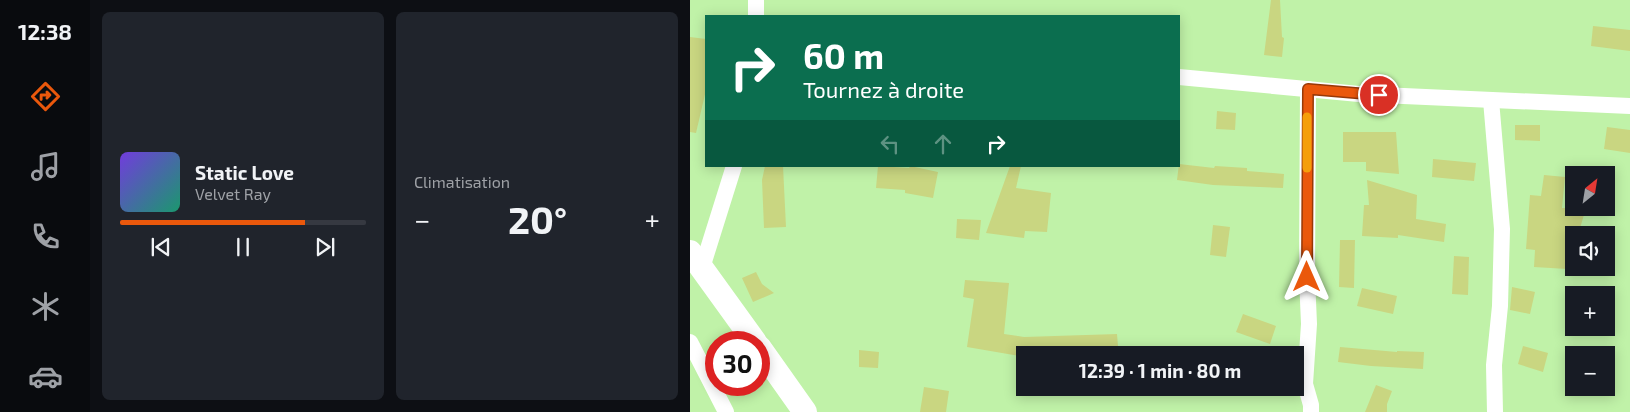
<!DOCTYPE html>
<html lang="fr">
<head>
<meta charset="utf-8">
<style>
	:root { --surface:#171b24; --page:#20242c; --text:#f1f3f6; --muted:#9ea1a6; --line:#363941; --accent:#ea580c }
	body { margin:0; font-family:"Exo 2",sans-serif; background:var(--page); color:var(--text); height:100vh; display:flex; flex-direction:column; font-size:19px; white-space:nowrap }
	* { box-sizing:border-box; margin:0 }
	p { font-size:16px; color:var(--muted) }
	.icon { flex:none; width:28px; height:28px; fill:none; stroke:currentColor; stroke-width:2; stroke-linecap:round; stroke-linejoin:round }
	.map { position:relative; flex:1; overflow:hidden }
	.panel { display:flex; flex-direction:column; gap:12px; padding:12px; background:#0d0f14; width:600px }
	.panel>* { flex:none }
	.top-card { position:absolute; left:15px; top:15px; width:475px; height:152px; border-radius:0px; box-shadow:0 2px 12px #0003; background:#0b6e4f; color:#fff; overflow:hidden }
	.needle { width:32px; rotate:30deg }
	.buttons { position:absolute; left:875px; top:166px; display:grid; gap:10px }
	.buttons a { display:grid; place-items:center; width:50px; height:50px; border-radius:0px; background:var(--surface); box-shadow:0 2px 12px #0003; font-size:25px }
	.speed { position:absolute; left:15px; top:331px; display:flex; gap:10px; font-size:25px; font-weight:700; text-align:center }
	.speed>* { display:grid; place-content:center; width:65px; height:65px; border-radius:50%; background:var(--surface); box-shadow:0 2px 12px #0003; line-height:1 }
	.speed .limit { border:8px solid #d22; background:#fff; color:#111 }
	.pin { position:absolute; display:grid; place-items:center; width:42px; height:42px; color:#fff; margin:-21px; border:2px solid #fff; border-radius:50%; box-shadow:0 1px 5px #0007 }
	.me { position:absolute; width:55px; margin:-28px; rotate:0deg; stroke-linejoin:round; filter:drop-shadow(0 0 4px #0008) }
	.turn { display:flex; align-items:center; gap:18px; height:105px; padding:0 15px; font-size:22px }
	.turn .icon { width:65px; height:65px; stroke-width:2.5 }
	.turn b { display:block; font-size:35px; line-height:42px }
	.lanes { display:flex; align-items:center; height:48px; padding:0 15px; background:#0003; justify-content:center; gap:25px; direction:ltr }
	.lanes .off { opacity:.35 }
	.big { font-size:38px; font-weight:700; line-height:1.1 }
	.panel .widget { flex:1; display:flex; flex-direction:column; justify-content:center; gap:8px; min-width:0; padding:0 18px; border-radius:8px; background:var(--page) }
	.song { display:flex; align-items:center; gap:15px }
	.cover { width:60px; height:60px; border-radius:8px; background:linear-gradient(135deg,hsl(260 70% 55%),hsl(160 70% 35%)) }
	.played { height:5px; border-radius:2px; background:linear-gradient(90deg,var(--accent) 75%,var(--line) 75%) }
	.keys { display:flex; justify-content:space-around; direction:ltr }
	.heat { display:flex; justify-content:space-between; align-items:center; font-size:28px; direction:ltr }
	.panel .tiles { flex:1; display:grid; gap:12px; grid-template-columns:repeat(2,1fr) }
	.trip { position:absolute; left:326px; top:346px; width:288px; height:50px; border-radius:0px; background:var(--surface); box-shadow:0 2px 12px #0003; font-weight:700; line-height:50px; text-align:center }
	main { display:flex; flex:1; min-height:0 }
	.tab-bar { display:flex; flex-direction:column; width:90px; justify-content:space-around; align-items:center; background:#090b0e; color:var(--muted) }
	.tab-bar .icon { width:35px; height:35px }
	.tab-bar .selected { color:var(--accent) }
	.tab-bar b { font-size:22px; color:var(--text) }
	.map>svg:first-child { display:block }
</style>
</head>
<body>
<main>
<nav class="tab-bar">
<b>12:38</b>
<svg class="icon selected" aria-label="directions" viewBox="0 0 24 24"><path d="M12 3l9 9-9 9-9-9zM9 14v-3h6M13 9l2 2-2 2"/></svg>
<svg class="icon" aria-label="music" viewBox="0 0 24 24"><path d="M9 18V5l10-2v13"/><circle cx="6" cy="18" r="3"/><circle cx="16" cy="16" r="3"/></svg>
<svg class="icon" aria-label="phone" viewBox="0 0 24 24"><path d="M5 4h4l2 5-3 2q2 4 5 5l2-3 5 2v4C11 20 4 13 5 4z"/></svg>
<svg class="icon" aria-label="climate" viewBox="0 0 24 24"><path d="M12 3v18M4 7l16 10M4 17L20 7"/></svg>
<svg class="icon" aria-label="car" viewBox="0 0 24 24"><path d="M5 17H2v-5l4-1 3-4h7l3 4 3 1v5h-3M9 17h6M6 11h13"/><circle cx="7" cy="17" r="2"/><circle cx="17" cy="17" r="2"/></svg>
</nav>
<section class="panel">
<div class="tiles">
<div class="widget">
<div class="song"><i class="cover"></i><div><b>Static Love</b><p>Velvet Ray</p></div></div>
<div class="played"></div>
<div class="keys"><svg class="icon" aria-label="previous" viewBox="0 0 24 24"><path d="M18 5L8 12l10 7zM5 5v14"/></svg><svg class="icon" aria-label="pause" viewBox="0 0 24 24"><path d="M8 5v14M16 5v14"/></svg><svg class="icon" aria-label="next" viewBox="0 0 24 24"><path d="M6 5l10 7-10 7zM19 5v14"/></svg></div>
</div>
<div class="widget"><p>Climatisation</p>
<div class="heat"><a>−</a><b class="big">20°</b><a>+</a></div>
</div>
</div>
</section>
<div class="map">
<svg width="940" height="412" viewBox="0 0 940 412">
	<rect width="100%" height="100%" fill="#c0f2a8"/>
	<g fill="#c9d681">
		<path d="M581 0H590L592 37 594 38 592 57 574 55Z"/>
		<path d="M903 26 940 30V51L901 46Z"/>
		<path d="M0 37 16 39V90L6 133 0 132Z"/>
		<path d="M527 111 546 113 545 130 526 129Z"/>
		<path d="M825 125H850V141L825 140Z"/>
		<path d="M917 127 940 130V153L914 149Z"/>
		<path d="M653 132H706L709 174 676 171V162H653Z"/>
		<path d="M743 159 786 163 784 181 742 177Z"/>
		<path d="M489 164 524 168 525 166 557 168V171L594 174 593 188 523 185 487 180Z"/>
		<path d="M75 166H93L96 227 74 228 72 180Z"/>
		<path d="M188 166 219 168 220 166 248 172 243 198 215 193V190L186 188Z"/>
		<path d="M320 166H331L326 188 361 193 357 232 335 231 334 238 296 233Z"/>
		<path d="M854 175 875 177 872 208H896L888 235H879L877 269 844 267 845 250 836 249 840 195 851 196Z"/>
		<path d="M677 180 727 195 726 219 756 224 754 242 708 235V238L672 236 674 205H679Z"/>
		<path d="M267 219 291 220 289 240 266 238Z"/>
		<path d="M523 225 540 227 536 257 520 255Z"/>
		<path d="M650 240H665L664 288 649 287Z"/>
		<path d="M764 256 779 257 778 295 762 294Z"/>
		<path d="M66 272 72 284 84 293 63 302 52 278Z"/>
		<path d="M275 280 319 283 314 334 334 337 427 334 428 346 383 351V354L335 355V357L277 347 284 299 273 297Z"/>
		<path d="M822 287 845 292 840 314 820 310Z"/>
		<path d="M672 288 707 296 703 314 667 306Z"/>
		<path d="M553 314 586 326 580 344 546 332Z"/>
		<path d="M833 346 858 353 853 372 828 364Z"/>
		<path d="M650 347 707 352V351L734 352 733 369 681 366 648 362Z"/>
		<path d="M169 350 189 352 188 368 169 367Z"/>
		<path d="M686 385 702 391 697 404V412H675Z"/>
		<path d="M234 387 259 391 256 412H230Z"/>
	</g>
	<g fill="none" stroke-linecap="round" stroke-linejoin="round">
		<g stroke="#fff" stroke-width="16">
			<path d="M66 0V16"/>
			<path d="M489 77 669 94 940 106"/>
			<path d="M618 89 617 277 619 324 615 384 621 405V412"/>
			<path d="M801 100 812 229 810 306 804 365 805 412"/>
			<path d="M12 268 44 166"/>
			<path d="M0 342 36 412"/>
		</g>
		<g stroke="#fff" stroke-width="24">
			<path d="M0 252 65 342"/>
			<path d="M69 347 115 412"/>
		</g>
	</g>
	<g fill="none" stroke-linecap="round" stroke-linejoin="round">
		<defs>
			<path id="route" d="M617 277 618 89 689 95"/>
		</defs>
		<use href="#route" stroke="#983908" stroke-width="12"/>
		<use href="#route" stroke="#ea580c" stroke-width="9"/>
		<path stroke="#f59e0b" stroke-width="9" d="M617 168V117"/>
	</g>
</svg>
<div class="buttons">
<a><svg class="needle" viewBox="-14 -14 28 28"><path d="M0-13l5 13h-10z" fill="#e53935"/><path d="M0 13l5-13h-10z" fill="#9ea1a6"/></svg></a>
<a><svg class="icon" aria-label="sound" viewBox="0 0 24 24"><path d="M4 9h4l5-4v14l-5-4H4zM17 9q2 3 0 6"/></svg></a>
<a>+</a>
<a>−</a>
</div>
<div class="speed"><div class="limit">30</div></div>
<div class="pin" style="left:689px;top:95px;background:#d93025"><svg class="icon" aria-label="arrive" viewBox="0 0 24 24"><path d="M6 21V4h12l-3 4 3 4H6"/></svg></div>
<svg class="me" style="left:617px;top:277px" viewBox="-20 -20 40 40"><path d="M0-17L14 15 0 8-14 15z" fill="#ea580c" stroke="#fff" stroke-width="4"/></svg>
<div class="trip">12:39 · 1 min · 80 m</div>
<div class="top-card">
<div class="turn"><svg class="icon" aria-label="right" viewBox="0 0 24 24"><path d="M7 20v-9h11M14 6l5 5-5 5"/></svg><div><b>60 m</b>Tournez à droite</div></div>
<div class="lanes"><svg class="icon off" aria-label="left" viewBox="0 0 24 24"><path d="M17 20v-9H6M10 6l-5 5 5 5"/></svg><svg class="icon off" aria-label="ahead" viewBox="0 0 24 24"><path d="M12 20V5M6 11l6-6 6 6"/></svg><svg class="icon" aria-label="right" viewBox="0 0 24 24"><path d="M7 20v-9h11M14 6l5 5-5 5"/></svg></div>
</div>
</div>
</main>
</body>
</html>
